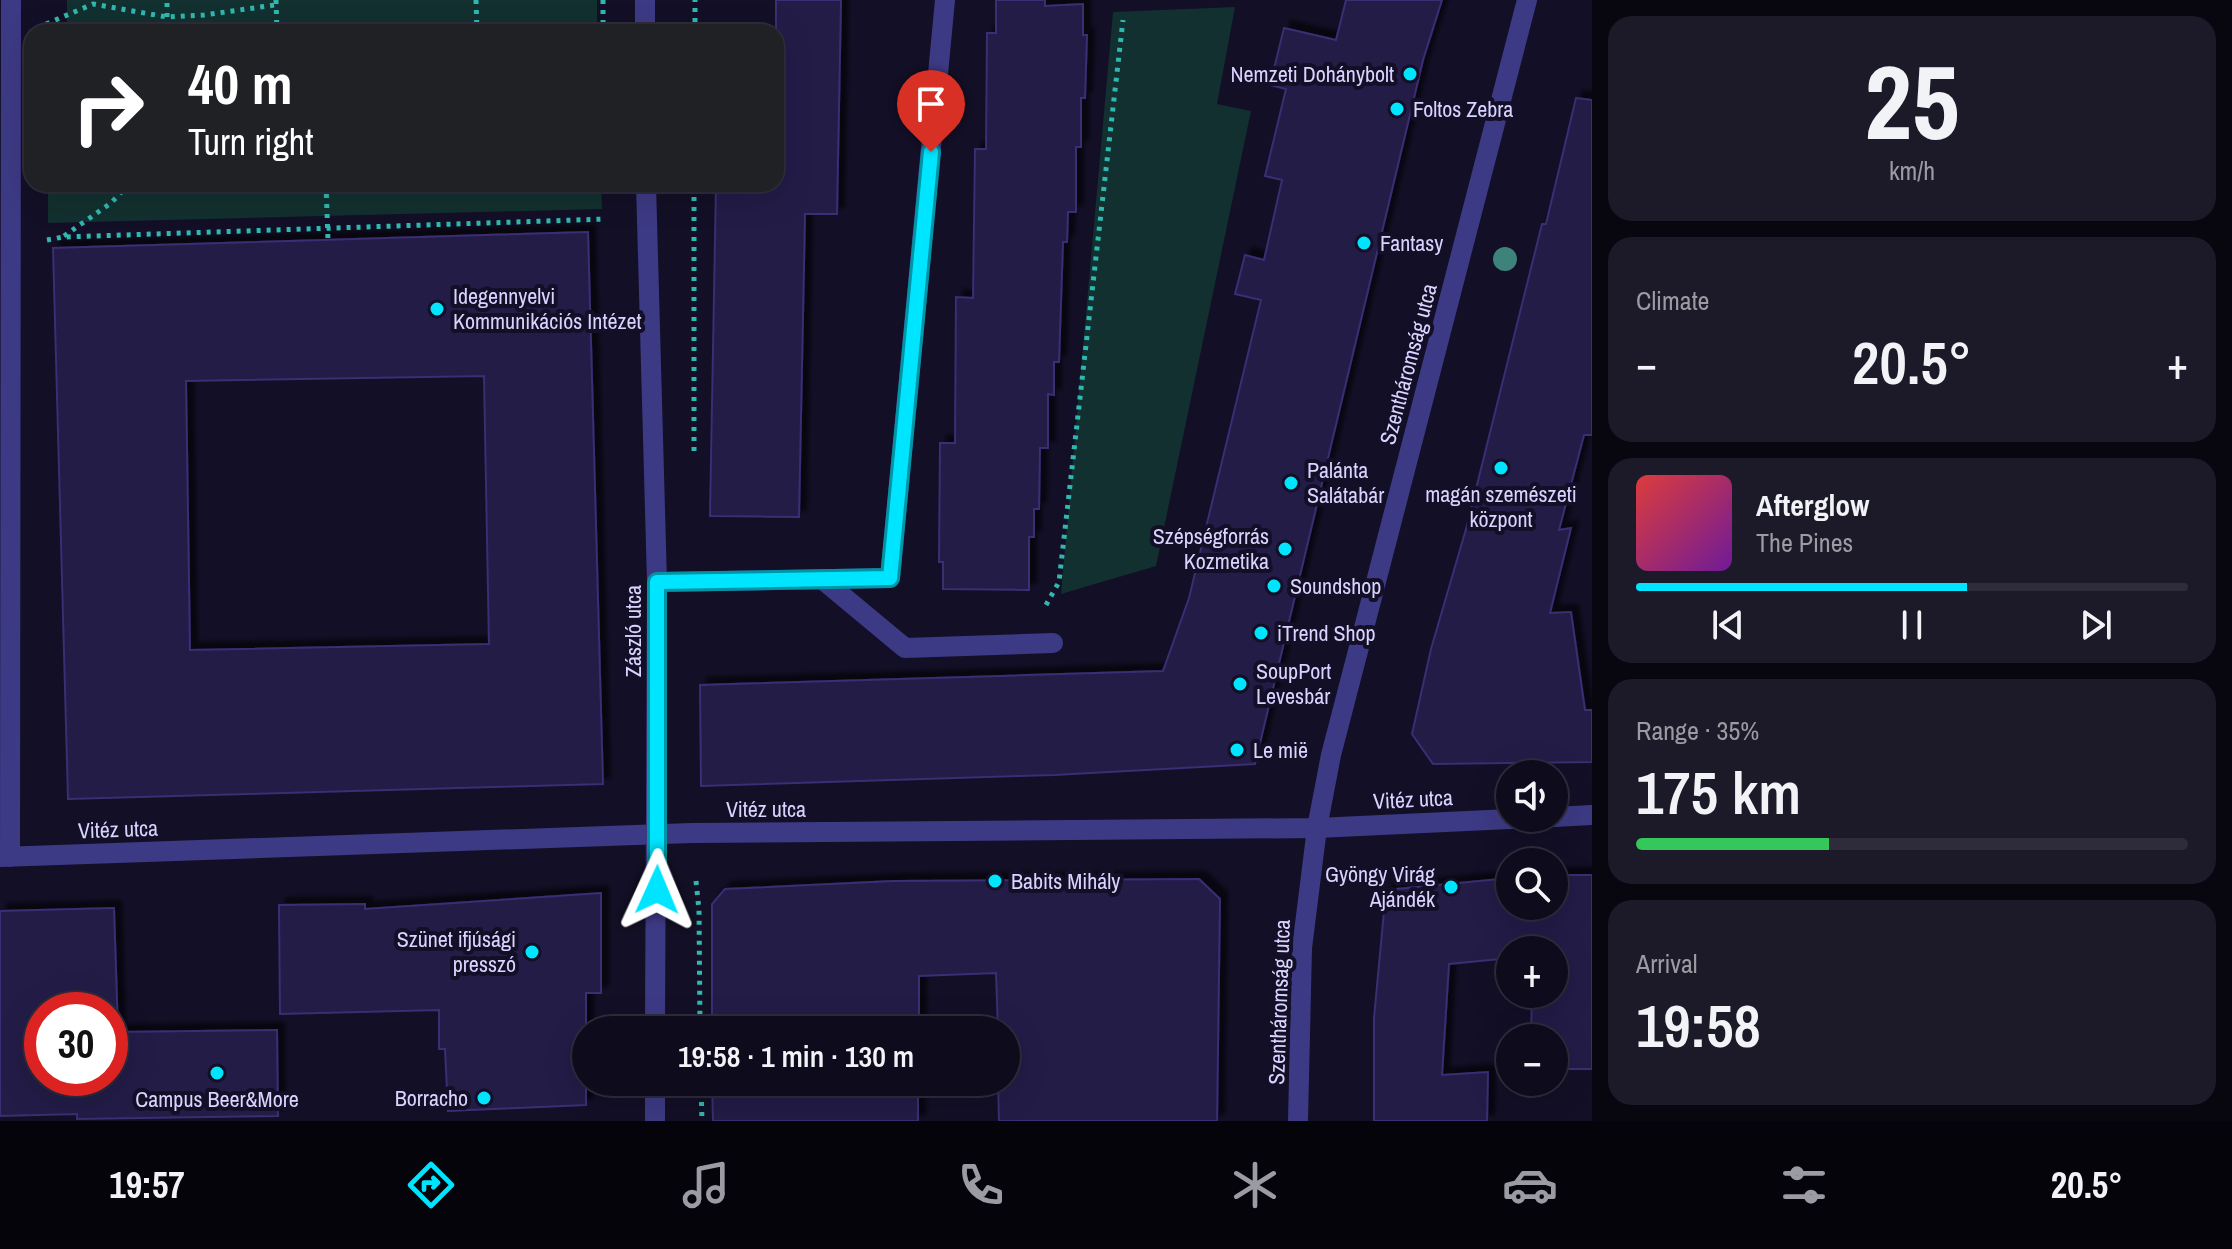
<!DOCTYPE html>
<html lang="en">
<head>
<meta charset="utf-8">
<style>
	:root { --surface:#0e0b1c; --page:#1c1929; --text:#f1f3f6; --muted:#9b9ba3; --line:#2e2b3b; --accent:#00e5ff }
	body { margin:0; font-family:"Archivo Narrow",sans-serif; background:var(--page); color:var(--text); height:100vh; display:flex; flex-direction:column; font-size:30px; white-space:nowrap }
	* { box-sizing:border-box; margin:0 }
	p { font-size:26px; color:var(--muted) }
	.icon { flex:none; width:44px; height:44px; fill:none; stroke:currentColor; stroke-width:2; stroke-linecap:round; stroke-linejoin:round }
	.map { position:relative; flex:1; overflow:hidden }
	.details { display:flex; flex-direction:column; gap:16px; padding:16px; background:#08060f; width:640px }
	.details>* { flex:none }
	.guide { position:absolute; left:24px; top:24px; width:760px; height:168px; border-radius:24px; box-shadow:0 8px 32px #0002,0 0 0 2px var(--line); background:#202124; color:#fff; overflow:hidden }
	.buttons { position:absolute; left:1496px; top:760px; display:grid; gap:16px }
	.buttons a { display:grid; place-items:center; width:72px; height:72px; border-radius:50%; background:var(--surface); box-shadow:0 8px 32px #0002,0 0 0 2px var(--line); font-size:40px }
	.speed { position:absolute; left:24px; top:992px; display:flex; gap:16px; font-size:40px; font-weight:700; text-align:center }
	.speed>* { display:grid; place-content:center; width:104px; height:104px; border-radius:50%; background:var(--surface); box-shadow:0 8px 32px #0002,0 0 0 2px var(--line); line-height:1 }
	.speed .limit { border:12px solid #d22; background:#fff; color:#111 }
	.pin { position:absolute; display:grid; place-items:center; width:68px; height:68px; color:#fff; margin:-82px -34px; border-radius:50% 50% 50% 0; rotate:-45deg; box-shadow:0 0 8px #0007 }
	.pin .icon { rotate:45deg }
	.me { position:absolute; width:88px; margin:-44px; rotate:1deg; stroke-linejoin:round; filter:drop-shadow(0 0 6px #0008) }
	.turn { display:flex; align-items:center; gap:28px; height:168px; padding:0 32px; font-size:36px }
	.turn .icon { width:104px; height:104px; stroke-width:2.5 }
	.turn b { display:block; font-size:56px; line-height:68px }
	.big { font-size:60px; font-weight:600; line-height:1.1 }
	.details .card { flex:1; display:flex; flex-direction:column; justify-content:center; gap:12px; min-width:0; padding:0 28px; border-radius:24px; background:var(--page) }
	.details .dial { align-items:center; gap:0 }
	.dial b { font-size:104px; line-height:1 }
	.song { display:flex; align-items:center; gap:24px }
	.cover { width:96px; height:96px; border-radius:12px; background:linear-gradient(135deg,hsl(0 70% 55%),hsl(280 70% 35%)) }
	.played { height:8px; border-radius:4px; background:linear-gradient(90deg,var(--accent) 60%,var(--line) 60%) }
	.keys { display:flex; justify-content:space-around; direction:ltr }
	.heat { display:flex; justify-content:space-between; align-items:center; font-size:44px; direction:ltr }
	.charge { height:12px; border-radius:6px; background:linear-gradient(90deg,#34c759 35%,var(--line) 0) }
	.trip { position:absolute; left:572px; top:1016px; width:448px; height:80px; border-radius:40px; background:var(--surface); box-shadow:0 8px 32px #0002,0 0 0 2px var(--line); font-weight:600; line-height:80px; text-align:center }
	.tab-bar { display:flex; height:128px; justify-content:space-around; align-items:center; background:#06040b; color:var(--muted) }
	.tab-bar .icon { width:56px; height:56px }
	.tab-bar .active { color:var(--accent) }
	.tab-bar b { font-size:36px; color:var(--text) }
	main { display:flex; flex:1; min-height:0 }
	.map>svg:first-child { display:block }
</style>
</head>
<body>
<main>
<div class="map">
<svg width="1592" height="1121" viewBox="0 0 1592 1121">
	<defs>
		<filter id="shadow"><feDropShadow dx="7" dy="-7" stdDeviation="2" flood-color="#0009"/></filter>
	</defs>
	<rect width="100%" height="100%" fill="#130f26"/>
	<g fill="#12302f">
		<rect x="67" y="0" width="530" height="32"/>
		<path d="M1235 7 1217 104 1251 111 1156 566 1061 594 1113 12Z"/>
		<path d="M48 184H601L602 209 48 223Z"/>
	</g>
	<g fill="#241b47" stroke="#3b2d73" stroke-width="2" fill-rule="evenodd" filter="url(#shadow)">
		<path d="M776 0H841L837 214H805L799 517 710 516 716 184H776Z"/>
		<path d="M996 0H1045V6L1083 4V35H1087L1085 98H1081V147H1076V212H1068L1067 242H1063L1059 362H1054V395L1048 394V448H1040L1039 509H1034V537H1029V590L943 589V562H939L940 443H955L956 297 973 298 975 149H986L987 33H996Z"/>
		<path d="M1346 0H1442L1423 60 1255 764 1054 775 701 786 700 685 1163 671 1189 598 1261 300 1235 294 1245 255 1264 260 1282 180 1265 176 1286 89 1270 85 1284 28 1336 40Z"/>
		<path d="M1576 98 1592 100V435H1584L1559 530 1571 528 1550 613 1571 612 1585 710H1592V762L1433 764 1412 734 1431 649 1466 529 1542 224H1546Z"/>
		<path d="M588 232 603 784 68 799 53 248ZM484 376 489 644 190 650 186 381Z"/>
		<path d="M1554 875H1592V1069H1554V1038H1531L1532 994H1554V950H1510V958L1449 964 1442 1075 1488 1072 1487 1121H1374V1018L1386 890 1510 878V906H1554Z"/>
		<path d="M1199 879 1220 899 1217 1121H999L998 1082H1006V1030H998L996 973 919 976V1030H712V904L725 889 893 881Z"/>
		<path d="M601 893V993H586V1105L448 1111 445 1049H439V1010L280 1014 279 905 365 904V909Z"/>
		<path d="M114 908 118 1032 277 1030 278 1116 77 1119V1114L0 1116V911ZM42 1010H110V1078H42Z"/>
		<path d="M712 1082H918V1121H713Z"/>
	</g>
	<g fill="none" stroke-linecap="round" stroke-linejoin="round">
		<g stroke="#2fb8b0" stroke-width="5" stroke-dasharray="4 6" stroke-linecap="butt">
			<path d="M276 0 277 32"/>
			<path d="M476 0 477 32"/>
			<path d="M603 0V32"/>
			<path d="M167 17V0"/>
			<path d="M46 24 93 4 167 17 204 15 275 5"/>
			<path d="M695 32V0"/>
			<path d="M326 184 328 240"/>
			<path d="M604 184V188"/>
			<path d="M64 236 111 203 129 184"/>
			<path d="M47 240 63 237 606 219"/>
			<path d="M694 451V184"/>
			<path d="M1046 605 1059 582 1123 20"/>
			<path d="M696 881 699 910 700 1030"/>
			<path d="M701 1082 702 1121"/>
		</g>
		<g stroke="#3d3a85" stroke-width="20">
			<path d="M645 0V32"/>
			<path d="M646 184 657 582 655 1030"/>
			<path d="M822 579 905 648 1053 643"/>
			<path d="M657 582 890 578 945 0"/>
			<path d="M1554 817 1592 815"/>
			<path d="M0 857 692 833 1317 828 1533 818"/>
			<path d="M10 857 11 0"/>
			<path d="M655 1121V1082"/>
			<path d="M1298 1121 1302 948 1317 828 1331 755 1527 0"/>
		</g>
	</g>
	<circle fill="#3d827b" cx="1505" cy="259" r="12"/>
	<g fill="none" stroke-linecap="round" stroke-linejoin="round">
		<defs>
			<path id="route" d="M657 890V582L890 578 931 152"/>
		</defs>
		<use href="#route" stroke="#0095a6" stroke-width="20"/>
		<use href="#route" stroke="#00e5ff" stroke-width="14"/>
	</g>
	<g fill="#00e5ff" stroke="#130f26" stroke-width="3">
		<circle cx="1410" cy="74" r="8"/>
		<circle cx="1397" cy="109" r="8"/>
		<circle cx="1364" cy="243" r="8"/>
		<circle cx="437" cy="309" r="8"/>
		<circle cx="1501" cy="468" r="8"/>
		<circle cx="1291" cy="483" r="8"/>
		<circle cx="1285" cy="549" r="8"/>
		<circle cx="1274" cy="586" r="8"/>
		<circle cx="1261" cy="633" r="8"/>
		<circle cx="1240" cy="684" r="8"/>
		<circle cx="1237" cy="750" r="8"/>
		<circle cx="995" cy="881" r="8"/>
		<circle cx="1451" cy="887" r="8"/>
		<circle cx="532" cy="952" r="8"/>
		<circle cx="217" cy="1073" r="8"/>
		<circle cx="484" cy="1098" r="8"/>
	</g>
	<g text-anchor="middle" stroke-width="8" stroke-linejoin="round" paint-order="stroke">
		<g font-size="22" fill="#d9d4ff" stroke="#130f26" text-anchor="start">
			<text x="1394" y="82" text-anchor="end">Nemzeti Dohánybolt</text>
			<text x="1413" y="117">Foltos Zebra</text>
			<text x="1380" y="251">Fantasy</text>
			<text x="453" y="304">Idegennyelvi<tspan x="453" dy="25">Kommunikációs Intézet</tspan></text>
			<text x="1307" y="478">Palánta<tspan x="1307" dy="25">Salátabár</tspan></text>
			<text x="1501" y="502" text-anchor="middle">magán szemészeti<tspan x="1501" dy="25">központ</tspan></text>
			<text x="1269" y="544" text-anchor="end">Szépségforrás<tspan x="1269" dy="25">Kozmetika</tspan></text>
			<text x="1290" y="594">Soundshop</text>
			<text x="1277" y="641">iTrend Shop</text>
			<text x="1256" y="679">SoupPort<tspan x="1256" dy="25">Levesbár</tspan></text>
			<text x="1253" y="758">Le mië</text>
			<text x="1435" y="882" text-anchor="end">Gyöngy Virág<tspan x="1435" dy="25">Ajándék</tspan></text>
			<text x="1011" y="889">Babits Mihály</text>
			<text x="516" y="947" text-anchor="end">Szünet ifjúsági<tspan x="516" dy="25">presszó</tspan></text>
			<text x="468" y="1106" text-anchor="end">Borracho</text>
			<text x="217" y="1107" text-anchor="middle">Campus Beer&amp;More</text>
		</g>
		<g font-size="22" fill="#d9d4ff" stroke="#130f26">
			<text transform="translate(1408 364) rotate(-75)" y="8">Szentháromság utca</text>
			<text transform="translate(633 631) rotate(-90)" y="8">Zászló utca</text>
			<text transform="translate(1413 799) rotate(-3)" y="8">Vitéz utca</text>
			<text x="766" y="817">Vitéz utca</text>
			<text transform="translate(118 829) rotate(-2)" y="8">Vitéz utca</text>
			<text transform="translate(1279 1002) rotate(-88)" y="8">Szentháromság utca</text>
		</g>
	</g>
</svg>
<div class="buttons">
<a><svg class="icon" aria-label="sound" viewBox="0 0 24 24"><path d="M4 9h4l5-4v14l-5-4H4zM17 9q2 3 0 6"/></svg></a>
<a><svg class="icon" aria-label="search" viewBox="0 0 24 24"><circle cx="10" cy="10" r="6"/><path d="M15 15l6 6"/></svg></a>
<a>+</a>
<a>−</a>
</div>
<div class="speed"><div class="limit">30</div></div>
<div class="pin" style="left:931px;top:152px;background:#d93025"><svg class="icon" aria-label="arrive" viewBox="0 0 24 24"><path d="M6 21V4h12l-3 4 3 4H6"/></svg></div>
<svg class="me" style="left:657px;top:890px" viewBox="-20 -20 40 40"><path d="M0-17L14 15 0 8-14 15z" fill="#00e5ff" stroke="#fff" stroke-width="4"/></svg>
<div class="trip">19:58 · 1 min · 130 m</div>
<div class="guide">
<div class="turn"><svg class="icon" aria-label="right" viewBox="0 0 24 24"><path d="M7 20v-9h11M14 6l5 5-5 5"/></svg><div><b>40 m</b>Turn right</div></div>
</div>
</div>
<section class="details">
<div class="card dial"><b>25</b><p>km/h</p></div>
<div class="card"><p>Climate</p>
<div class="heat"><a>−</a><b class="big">20.5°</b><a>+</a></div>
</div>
<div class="card">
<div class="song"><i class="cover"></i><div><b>Afterglow</b><p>The Pines</p></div></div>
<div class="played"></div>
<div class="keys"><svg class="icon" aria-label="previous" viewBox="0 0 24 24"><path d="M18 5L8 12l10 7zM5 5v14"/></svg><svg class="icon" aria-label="pause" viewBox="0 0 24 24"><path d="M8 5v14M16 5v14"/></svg><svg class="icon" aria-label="next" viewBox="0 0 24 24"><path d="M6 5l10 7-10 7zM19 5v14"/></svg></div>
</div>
<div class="card"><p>Range · 35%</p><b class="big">175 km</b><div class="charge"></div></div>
<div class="card"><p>Arrival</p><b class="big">19:58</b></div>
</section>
</main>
<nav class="tab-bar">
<b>19:57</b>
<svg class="icon active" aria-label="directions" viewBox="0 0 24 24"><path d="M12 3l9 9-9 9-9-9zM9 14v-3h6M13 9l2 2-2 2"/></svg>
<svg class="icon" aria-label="music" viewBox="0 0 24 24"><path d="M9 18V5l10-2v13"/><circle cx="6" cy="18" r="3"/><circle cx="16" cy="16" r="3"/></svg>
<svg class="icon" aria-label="phone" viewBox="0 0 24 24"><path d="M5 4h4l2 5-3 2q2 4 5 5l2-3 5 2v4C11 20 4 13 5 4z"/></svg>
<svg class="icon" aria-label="climate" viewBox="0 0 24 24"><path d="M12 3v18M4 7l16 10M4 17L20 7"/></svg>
<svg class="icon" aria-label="car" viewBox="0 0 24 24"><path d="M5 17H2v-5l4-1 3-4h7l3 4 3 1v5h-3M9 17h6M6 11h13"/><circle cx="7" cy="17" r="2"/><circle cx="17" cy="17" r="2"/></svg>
<svg class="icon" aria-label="filters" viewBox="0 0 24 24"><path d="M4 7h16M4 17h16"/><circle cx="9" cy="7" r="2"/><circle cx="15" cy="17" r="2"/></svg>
<b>20.5°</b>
</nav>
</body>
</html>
